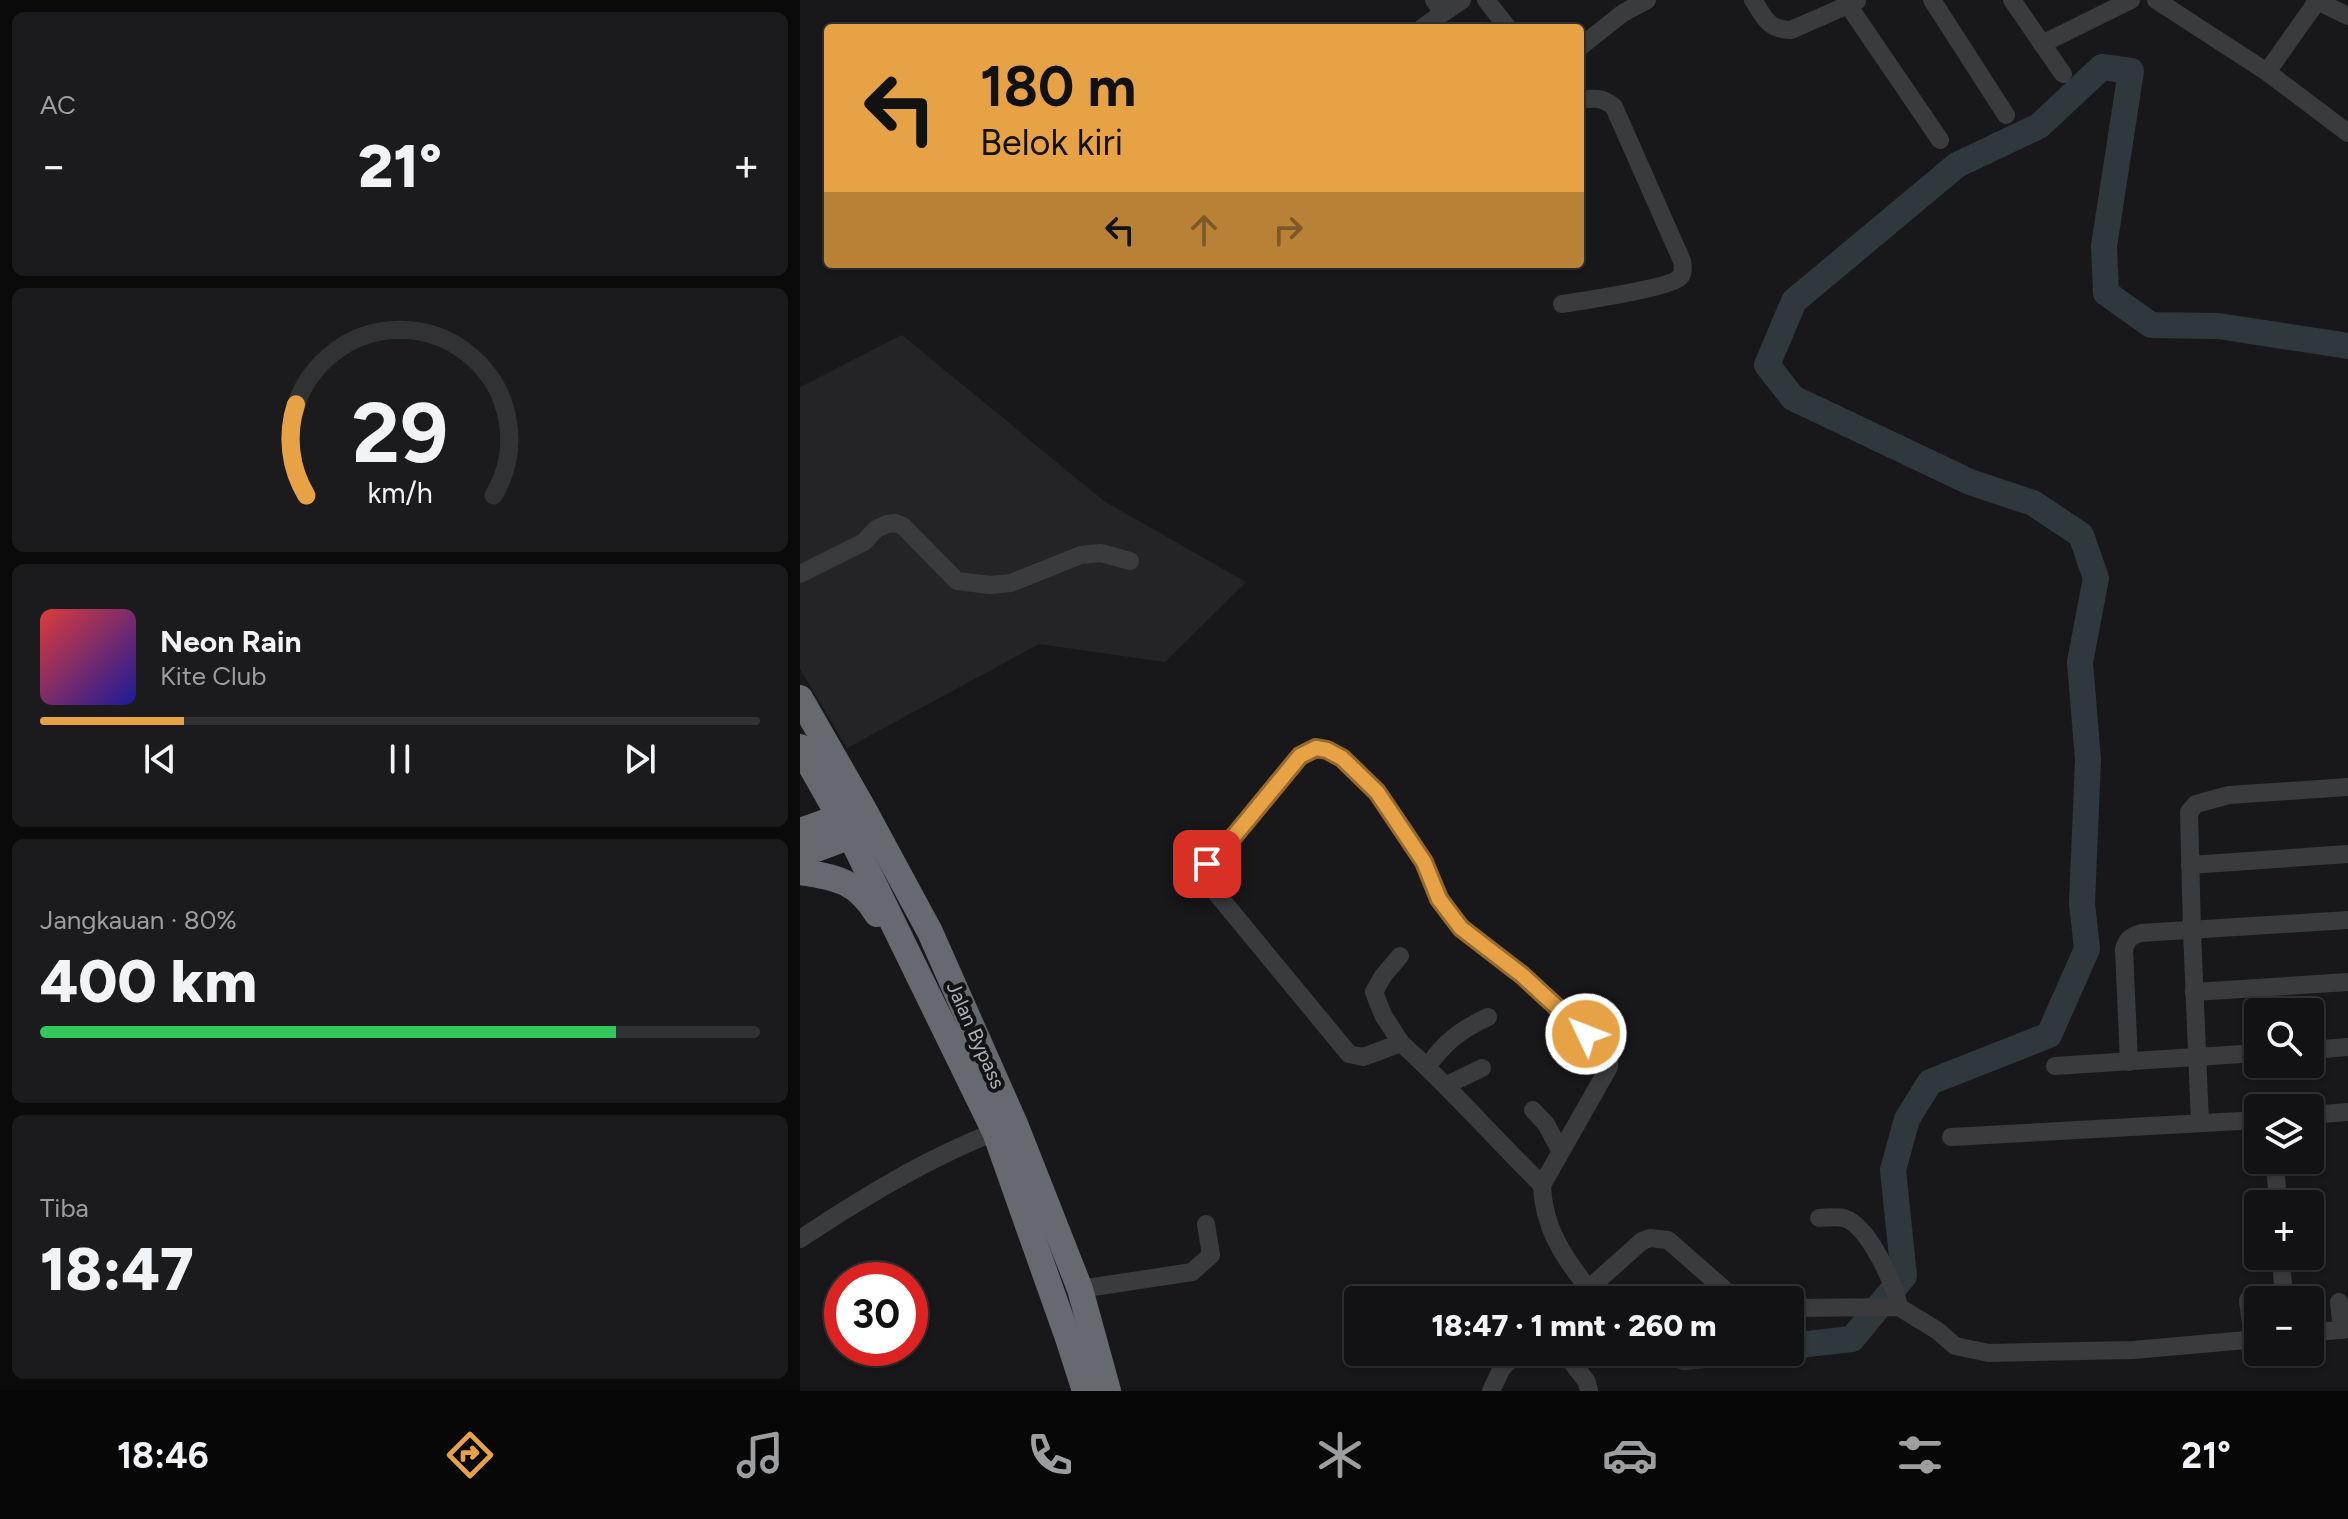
<!DOCTYPE html>
<html lang="id">
<head>
<meta charset="utf-8">
<style>
	:root { --surface:#121214; --page:#1b1b1d; --text:#f1f3f6; --muted:#9c9ea0; --line:#313234; --accent:#e6a244 }
	body { margin:0; font-family:Figtree,sans-serif; background:var(--page); color:var(--text); height:100vh; display:flex; flex-direction:column; font-size:30px; white-space:nowrap }
	* { box-sizing:border-box; margin:0 }
	p { font-size:26px; color:var(--muted) }
	.icon { flex:none; width:44px; height:44px; fill:none; stroke:currentColor; stroke-width:2; stroke-linecap:round; stroke-linejoin:round }
	.map { position:relative; flex:1; overflow:hidden }
	.panel { display:flex; flex-direction:column; gap:12px; padding:12px; background:#0a0a0b; width:800px }
	.panel>* { flex:none }
	.hud { position:absolute; left:24px; top:24px; width:760px; height:244px; border-radius:8px; box-shadow:0 2px 6px #0004,0 0 0 2px var(--line); background:#e6a244; color:#111; overflow:hidden }
	.buttons { position:absolute; left:1444px; top:998px; display:grid; gap:16px }
	.buttons a { display:grid; place-items:center; width:80px; height:80px; border-radius:8px; background:var(--surface); box-shadow:0 2px 6px #0004,0 0 0 2px var(--line); font-size:40px }
	.speed { position:absolute; left:24px; top:1262px; display:flex; gap:16px; font-size:40px; font-weight:700; text-align:center }
	.speed>* { display:grid; place-content:center; width:104px; height:104px; border-radius:50%; background:var(--surface); box-shadow:0 2px 6px #0004,0 0 0 2px var(--line); line-height:1 }
	.speed .limit { border:12px solid #d22; background:#fff; color:#111 }
	.pin { position:absolute; display:grid; place-items:center; width:68px; height:68px; color:#fff; margin:-34px; border-radius:16px; box-shadow:0 4px 12px #0006 }
	.me { position:absolute; width:88px; margin:-44px; rotate:313deg; stroke-linejoin:round; filter:drop-shadow(0 0 6px #0008) }
	.turn { display:flex; align-items:center; gap:28px; height:168px; padding:0 24px; font-size:36px }
	.turn .icon { width:104px; height:104px; stroke-width:2.5 }
	.turn b { display:block; font-size:56px; line-height:68px }
	.lanes { display:flex; align-items:center; height:76px; padding:0 24px; background:#0003; justify-content:center; gap:40px; direction:ltr }
	.lanes .off { opacity:.35 }
	.big { font-size:60px; font-weight:800; line-height:1.1 }
	.panel .card { flex:1; display:flex; flex-direction:column; justify-content:center; gap:12px; min-width:0; padding:0 28px; border-radius:12px; background:var(--page) }
	.panel .dial { align-items:center; gap:0 }
	.dial svg { height:208px; overflow:visible; fill:none; stroke:var(--line); stroke-width:7; stroke-linecap:round; text-anchor:middle }
	.dial text { fill:var(--text); stroke:none }
	.song { display:flex; align-items:center; gap:24px }
	.cover { width:96px; height:96px; border-radius:12px; background:linear-gradient(135deg,hsl(0 70% 55%),hsl(240 70% 35%)) }
	.played { height:8px; border-radius:4px; background:linear-gradient(90deg,var(--accent) 20%,var(--line) 20%) }
	.keys { display:flex; justify-content:space-around; direction:ltr }
	.heat { display:flex; justify-content:space-between; align-items:center; font-size:44px; direction:ltr }
	.charge { height:12px; border-radius:6px; background:linear-gradient(90deg,#34c759 80%,var(--line) 0) }
	.trip { position:absolute; left:544px; top:1286px; width:460px; height:80px; border-radius:8px; background:var(--surface); box-shadow:0 2px 6px #0004,0 0 0 2px var(--line); font-weight:800; line-height:80px; text-align:center }
	.tabs { display:flex; height:128px; justify-content:space-around; align-items:center; background:#070708; color:var(--muted) }
	.tabs .icon { width:56px; height:56px }
	.tabs .current { color:var(--accent) }
	.tabs b { font-size:36px; color:var(--text) }
	main { display:flex; flex:1; min-height:0 }
	.map>svg:first-child { display:block }
</style>
</head>
<body>
<main>
<section class="panel">
<div class="card"><p>AC</p>
<div class="heat"><a>−</a><b class="big">21°</b><a>+</a></div>
</div>
<div class="card dial"><svg viewBox="0 0 100 80">
<path d="M14 69A42 42 0 1 1 86 69"/>
<path d="M14 69A42 42 0 0 1 10 34" stroke="#e6a244"/>
<text x="50" y="56" font-size="32" font-weight="700">29</text>
<text x="50" y="72" font-size="11">km/h</text>
</svg></div>
<div class="card">
<div class="song"><i class="cover"></i><div><b>Neon Rain</b><p>Kite Club</p></div></div>
<div class="played"></div>
<div class="keys"><svg class="icon" aria-label="previous" viewBox="0 0 24 24"><path d="M18 5L8 12l10 7zM5 5v14"/></svg><svg class="icon" aria-label="pause" viewBox="0 0 24 24"><path d="M8 5v14M16 5v14"/></svg><svg class="icon" aria-label="next" viewBox="0 0 24 24"><path d="M6 5l10 7-10 7zM19 5v14"/></svg></div>
</div>
<div class="card"><p>Jangkauan · 80%</p><b class="big">400 km</b><div class="charge"></div></div>
<div class="card"><p>Tiba</p><b class="big">18:47</b></div>
</section>
<div class="map">
<svg width="1548" height="1391" viewBox="0 0 1548 1391">
	<rect width="100%" height="100%" fill="#18181a"/>
	<path fill="#242427" d="M102 335 304 501 446 582 365 662 239 644 47 748 0 669V387Z"/>
	<g fill="none" stroke-linecap="round" stroke-linejoin="round">
		<g stroke="#2f383d" stroke-width="26">
			<path d="M990 1346 1052 1339 1104 1276 1093 1170 1107 1119 1130 1082 1249 1035 1287 949 1282 903 1288 760 1280 662 1296 578 1281 535 1233 503 1170 482 993 398 967 365 994 301 1157 165 1239 126 1302 67 1331 71 1304 246 1306 293 1351 325 1418 326 1548 346"/>
			<path d="M884 1357 929 1352"/>
		</g>
		<g stroke="#393b3f" stroke-width="18">
			<path d="M634 0 643 13 662 0"/>
			<path d="M686 0 708 28"/>
			<path d="M953 0C965 18 967 29 991 30L1057 1"/>
			<path d="M1132 0 1206 115"/>
			<path d="M1212 0 1263 74"/>
			<path d="M1356 0 1467 72 1548 133"/>
			<path d="M1515 0 1548 16"/>
			<path d="M1048 5 1140 140"/>
			<path d="M622 28 643 13"/>
			<path d="M1242 44 1331 0"/>
			<path d="M780 47 823 13 847 0"/>
			<path d="M1467 72 1518 0"/>
			<path d="M762 304C782 301 869 288 879 278 884 274 883 267 882 261L814 107C803 97 794 98 780 100"/>
			<path d="M0 574 64 542 76 529 87 524 95 523 103 526 157 581 190 585 211 583 281 555 301 553 330 561"/>
			<path d="M1390 865 1548 854"/>
			<path d="M600 956 583 976 574 992 583 1015 601 1043"/>
			<path d="M1394 992 1548 982"/>
			<path d="M1510 1050 1548 1047"/>
			<path d="M1329 1062 1324 949C1327 939 1331 936 1341 933L1548 920"/>
			<path d="M1255 1066 1458 1053"/>
			<path d="M627 1067C645 1042 660 1030 688 1017"/>
			<path d="M647 1085 682 1068"/>
			<path d="M733 1110 746 1124 760 1150"/>
			<path d="M1510 1115 1548 1112"/>
			<path d="M1400 1123 1392 931 1389 812 1396 804 1429 795 1548 787"/>
			<path d="M1151 1137 1458 1120"/>
			<path d="M1475 1160 1478 1204"/>
			<path d="M742 1185C694 1138 651 1088 601 1043L563 1057 549 1054 407 882 404 872 407 864 435 835 500 756C508 749 517 746 528 750 561 763 606 830 623 861 637 885 640 908 663 929 681 946 702 959 721 974 751 999 778 1027 807 1054L809 1059V1067L742 1185C743 1226 763 1257 789 1289"/>
			<path d="M1019 1218C1026 1218 1037 1216 1044 1218 1069 1226 1094 1283 1099 1307"/>
			<path d="M0 1239C60 1199 127 1158 195 1132"/>
			<path d="M1481 1256 1484 1300"/>
			<path d="M280 1289 392 1272 411 1255 406 1224"/>
			<path d="M776 1300 842 1241 850 1238 868 1240 933 1297 941 1300"/>
			<path d="M1448 1300 1453 1339"/>
			<path d="M1539 1302 1542 1330"/>
			<path d="M990 1308 1099 1307 1138 1331 1155 1346 1189 1353 1333 1350 1458 1339"/>
			<path d="M1510 1333 1548 1329"/>
			<path d="M764 1352 787 1382 789 1391"/>
			<path d="M691 1391 702 1368 719 1352"/>
		</g>
		<g stroke="#66696f" stroke-width="26">
			<path d="M0 698 63 808 130 932 215 1124 280 1289 308 1391"/>
			<path d="M0 747 51 837 195 1132 269 1341 285 1391"/>
			<path d="M0 831 57 811"/>
			<path d="M0 855 67 830"/>
			<path d="M0 872C36 877 57 881 77 914"/>
		</g>
	</g>
	<g fill="none" stroke-linecap="round" stroke-linejoin="round">
		<defs>
			<path id="route" d="M407 864 435 835 500 756 516 748 527 750 542 758 577 792 624 862 639 899 661 928 722 975 786 1034"/>
		</defs>
		<use href="#route" stroke="#96692c" stroke-width="20"/>
		<use href="#route" stroke="#e6a244" stroke-width="14"/>
	</g>
	<g text-anchor="middle" stroke-width="8" stroke-linejoin="round" paint-order="stroke">
		<g font-size="20" fill="#abb0b9" stroke="#131315">
			<text transform="translate(176 1035) rotate(66)" y="7">Jalan Bypass</text>
		</g>
	</g>
</svg>
<div class="buttons">
<a><svg class="icon" aria-label="search" viewBox="0 0 24 24"><circle cx="10" cy="10" r="6"/><path d="M15 15l6 6"/></svg></a>
<a><svg class="icon" aria-label="layers" viewBox="0 0 24 24"><path d="M12 4l9 5-9 5-9-5zM3 14l9 5 9-5"/></svg></a>
<a>+</a>
<a>−</a>
</div>
<div class="speed"><div class="limit">30</div></div>
<div class="pin" style="left:407px;top:864px;background:#d93025"><svg class="icon" aria-label="arrive" viewBox="0 0 24 24"><path d="M6 21V4h12l-3 4 3 4H6"/></svg></div>
<svg class="me" style="left:786px;top:1034px" viewBox="-20 -20 40 40"><circle r="17" fill="#e6a244" stroke="#fff" stroke-width="3"/><path d="M0-11L8 9 0 5-8 9z" fill="#fff"/></svg>
<div class="trip">18:47 · 1 mnt · 260 m</div>
<div class="hud">
<div class="turn"><svg class="icon" aria-label="left" viewBox="0 0 24 24"><path d="M17 20v-9H6M10 6l-5 5 5 5"/></svg><div><b>180 m</b>Belok kiri</div></div>
<div class="lanes"><svg class="icon" aria-label="left" viewBox="0 0 24 24"><path d="M17 20v-9H6M10 6l-5 5 5 5"/></svg><svg class="icon off" aria-label="ahead" viewBox="0 0 24 24"><path d="M12 20V5M6 11l6-6 6 6"/></svg><svg class="icon off" aria-label="right" viewBox="0 0 24 24"><path d="M7 20v-9h11M14 6l5 5-5 5"/></svg></div>
</div>
</div>
</main>
<nav class="tabs">
<b>18:46</b>
<svg class="icon current" aria-label="directions" viewBox="0 0 24 24"><path d="M12 3l9 9-9 9-9-9zM9 14v-3h6M13 9l2 2-2 2"/></svg>
<svg class="icon" aria-label="music" viewBox="0 0 24 24"><path d="M9 18V5l10-2v13"/><circle cx="6" cy="18" r="3"/><circle cx="16" cy="16" r="3"/></svg>
<svg class="icon" aria-label="phone" viewBox="0 0 24 24"><path d="M5 4h4l2 5-3 2q2 4 5 5l2-3 5 2v4C11 20 4 13 5 4z"/></svg>
<svg class="icon" aria-label="climate" viewBox="0 0 24 24"><path d="M12 3v18M4 7l16 10M4 17L20 7"/></svg>
<svg class="icon" aria-label="car" viewBox="0 0 24 24"><path d="M5 17H2v-5l4-1 3-4h7l3 4 3 1v5h-3M9 17h6M6 11h13"/><circle cx="7" cy="17" r="2"/><circle cx="17" cy="17" r="2"/></svg>
<svg class="icon" aria-label="filters" viewBox="0 0 24 24"><path d="M4 7h16M4 17h16"/><circle cx="9" cy="7" r="2"/><circle cx="15" cy="17" r="2"/></svg>
<b>21°</b>
</nav>
</body>
</html>
